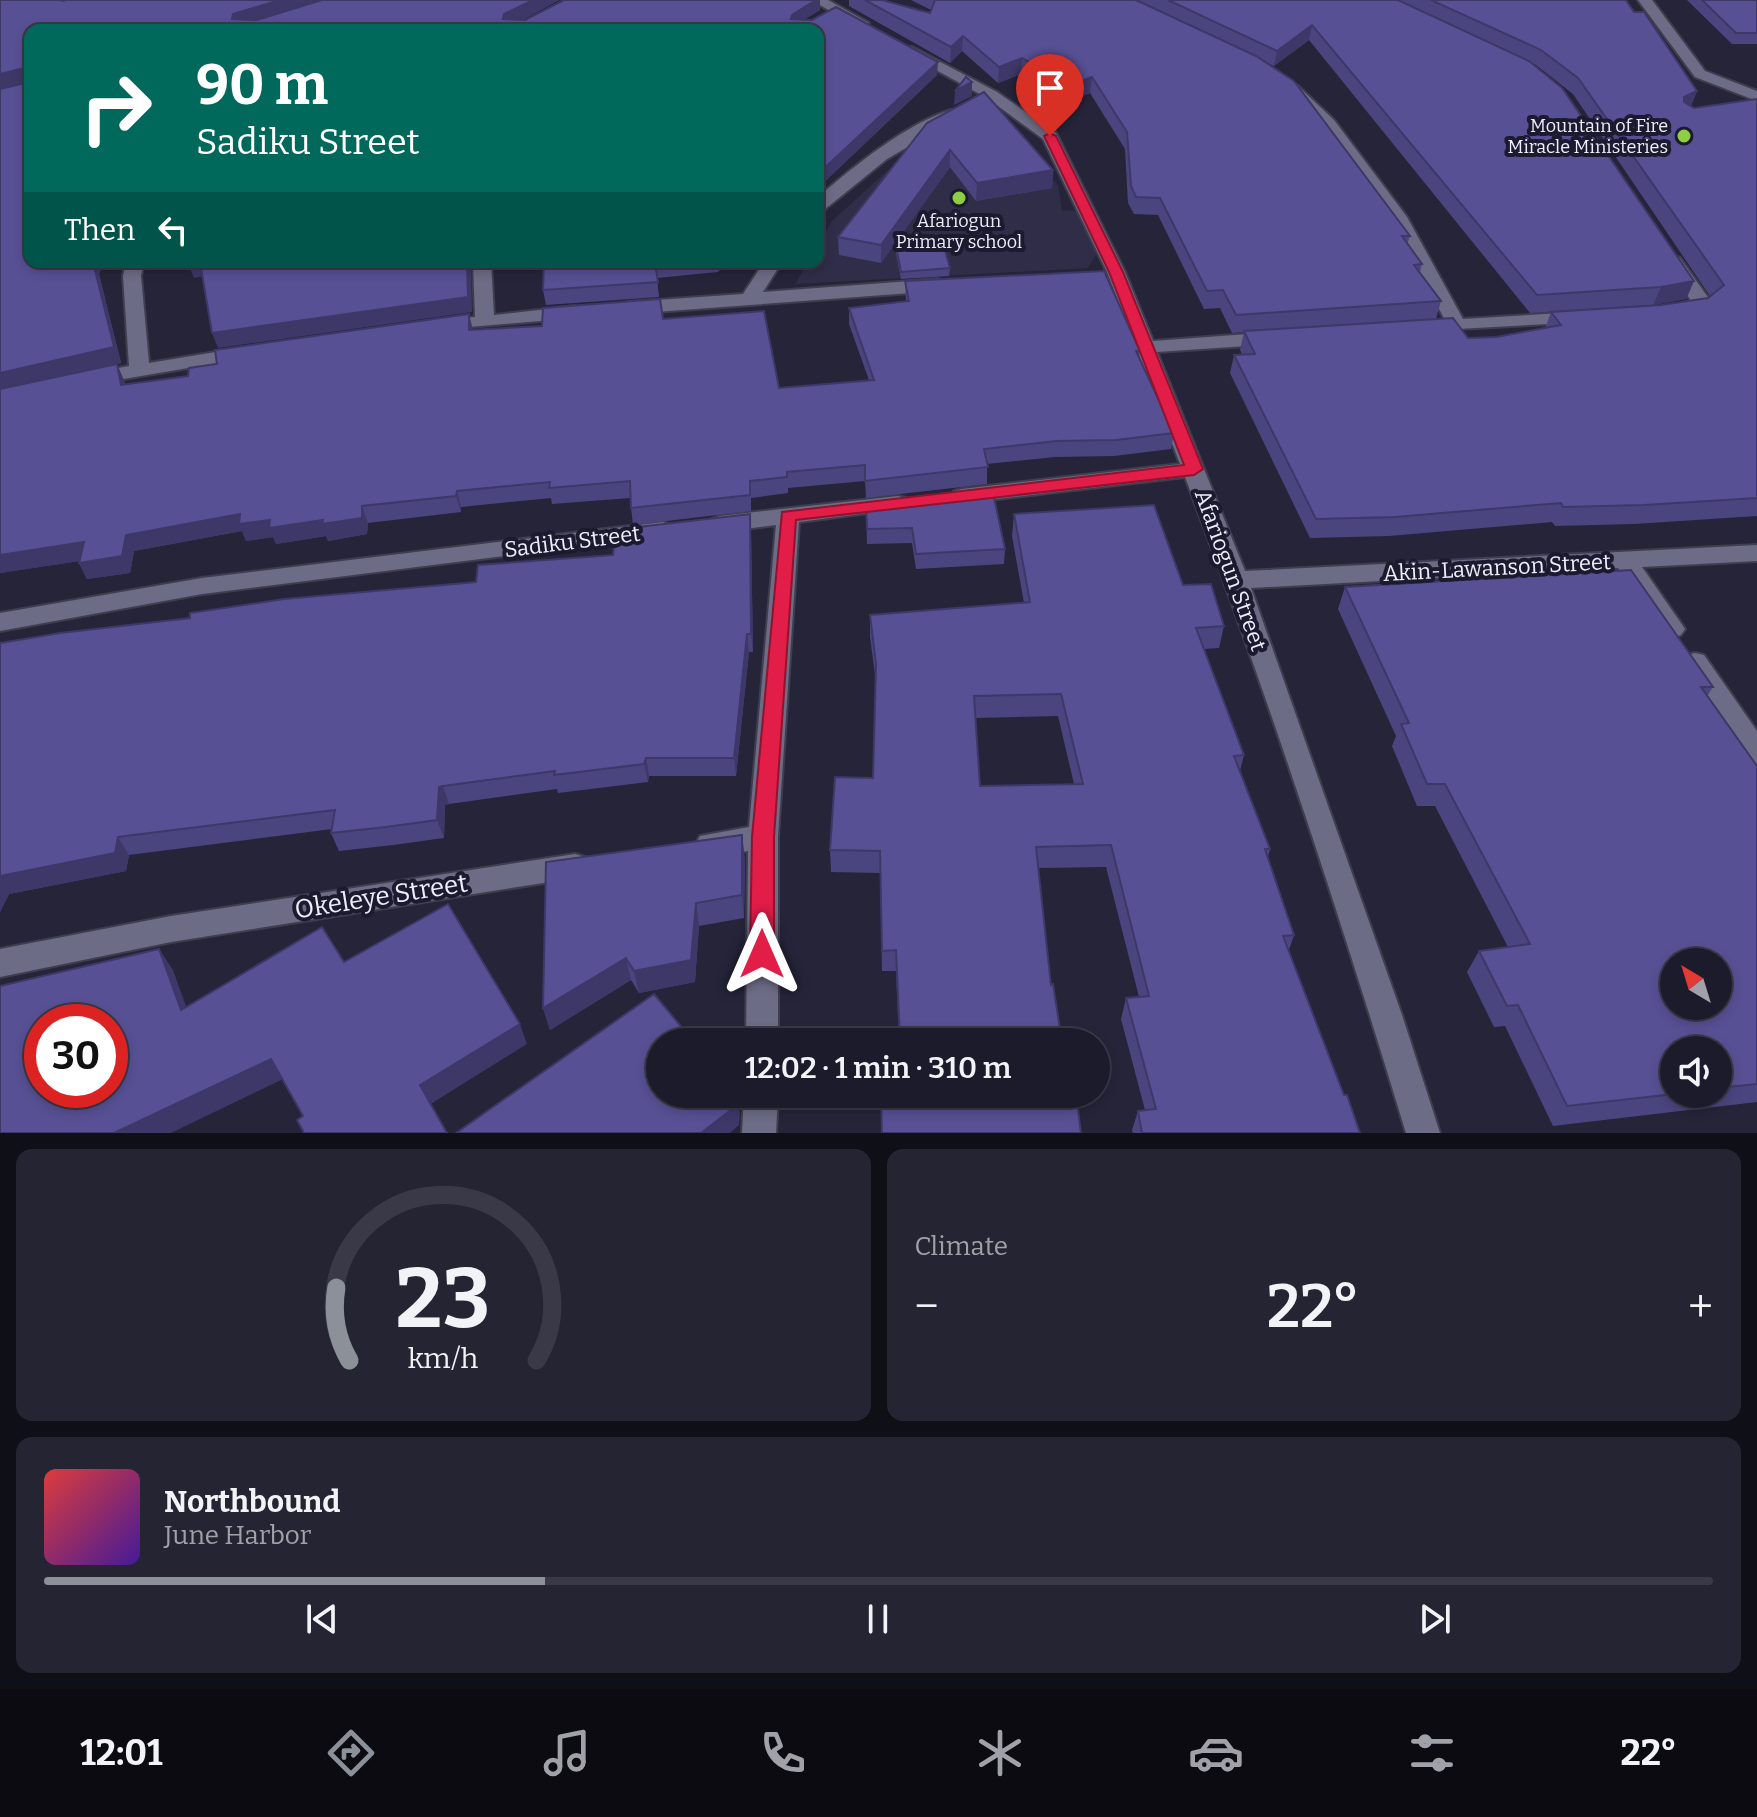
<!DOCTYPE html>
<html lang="en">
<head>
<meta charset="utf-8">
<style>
	:root { --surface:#1c1b2b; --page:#252433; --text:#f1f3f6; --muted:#a0a1a9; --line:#3a3947; --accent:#8c9099 }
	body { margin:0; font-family:Bitter,serif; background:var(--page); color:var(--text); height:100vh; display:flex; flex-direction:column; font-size:30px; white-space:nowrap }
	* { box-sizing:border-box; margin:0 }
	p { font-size:26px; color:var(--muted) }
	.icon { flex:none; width:44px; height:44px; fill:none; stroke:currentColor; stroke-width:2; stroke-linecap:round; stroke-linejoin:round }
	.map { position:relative; height:1133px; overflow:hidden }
	.drawer { display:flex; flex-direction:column; gap:16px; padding:16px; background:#0f0f18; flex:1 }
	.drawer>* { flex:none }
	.guide { position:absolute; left:24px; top:24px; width:800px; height:244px; border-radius:16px; box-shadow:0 4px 12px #0003,0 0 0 2px var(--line); background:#00695c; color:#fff; overflow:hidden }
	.needle { width:52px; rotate:322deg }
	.controls { position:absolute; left:1660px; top:948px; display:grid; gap:16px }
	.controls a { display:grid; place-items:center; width:72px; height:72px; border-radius:50%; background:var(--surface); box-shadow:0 4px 12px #0003,0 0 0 2px var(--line); font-size:40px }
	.speed { position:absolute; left:24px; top:1004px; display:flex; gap:16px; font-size:40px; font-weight:700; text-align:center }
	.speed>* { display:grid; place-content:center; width:104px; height:104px; border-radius:50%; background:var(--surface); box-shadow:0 4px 12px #0003,0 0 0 2px var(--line); line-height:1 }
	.speed .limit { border:12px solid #d22; background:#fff; color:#111 }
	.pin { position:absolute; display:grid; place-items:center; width:68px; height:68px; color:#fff; margin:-82px -34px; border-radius:50% 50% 50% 0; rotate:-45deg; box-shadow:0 0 8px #0007 }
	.pin .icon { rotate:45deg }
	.me { position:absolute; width:88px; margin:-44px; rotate:0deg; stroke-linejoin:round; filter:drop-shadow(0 0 6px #0008) }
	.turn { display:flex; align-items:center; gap:28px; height:168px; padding:0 40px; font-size:36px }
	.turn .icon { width:104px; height:104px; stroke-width:2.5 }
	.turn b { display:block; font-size:56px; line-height:68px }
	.then { display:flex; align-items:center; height:76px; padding:0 40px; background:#0003; gap:16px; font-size:30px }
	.big { font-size:60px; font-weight:600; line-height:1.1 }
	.drawer .widget { flex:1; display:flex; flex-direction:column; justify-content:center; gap:12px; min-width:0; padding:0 28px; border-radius:16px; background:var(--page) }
	.drawer .dial { align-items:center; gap:0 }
	.dial svg { height:208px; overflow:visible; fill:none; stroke:var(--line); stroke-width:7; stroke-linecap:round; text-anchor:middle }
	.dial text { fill:var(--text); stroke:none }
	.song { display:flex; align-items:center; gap:24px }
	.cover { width:96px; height:96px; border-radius:12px; background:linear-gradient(135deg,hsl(0 70% 55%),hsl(260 70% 35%)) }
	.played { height:8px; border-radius:4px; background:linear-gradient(90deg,var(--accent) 30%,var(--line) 30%) }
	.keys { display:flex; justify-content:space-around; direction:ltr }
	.heat { display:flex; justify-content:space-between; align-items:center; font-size:44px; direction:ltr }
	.drawer .tiles { flex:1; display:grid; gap:16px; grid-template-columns:1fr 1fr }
	.widget:last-child { grid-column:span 2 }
	.trip { position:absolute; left:646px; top:1028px; width:464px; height:80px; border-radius:40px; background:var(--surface); box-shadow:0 4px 12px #0003,0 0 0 2px var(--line); font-weight:600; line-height:80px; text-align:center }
	.dock { display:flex; height:128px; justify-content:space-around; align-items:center; background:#0b0b11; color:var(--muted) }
	.dock .icon { width:56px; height:56px }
	.dock .active { color:var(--accent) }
	.dock b { font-size:36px; color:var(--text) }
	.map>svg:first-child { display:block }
</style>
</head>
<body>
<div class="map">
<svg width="1757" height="1133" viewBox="0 0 1757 1133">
	<rect width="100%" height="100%" fill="#252439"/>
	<path fill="#2f2d48" d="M985 116 1058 185 1062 211 1078 210 1093 240 1096 255 1088 268 795 284 808 262H818V245L832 221 888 170Z"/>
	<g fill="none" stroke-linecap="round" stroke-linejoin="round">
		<defs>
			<g id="minor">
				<path d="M811 0H828L869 23 857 26Z"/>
				<path d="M1638 0H1652L1705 71 1757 91V101L1695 77Z"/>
				<path d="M912 47 997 92 1056 133 1125 272 1153 341 1275 332 1285 338 1275 344 1157 352 1245 571 1757 545V561L1642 567 1685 629 1681 635 1672 638 1663 635 1618 568 1251 588 1402 1015 1440 1133H1406C1339 913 1267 692 1185 477L962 503 954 501 951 496 954 491 962 489 1180 464 1107 272 1043 139 987 98 907 54V48Z"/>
				<path d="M1293 84 1298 86 1334 120 1407 217 1463 319 1578 312 1585 314 1588 318 1585 322 1420 331 1417 327 1420 323 1445 320 1393 222 1322 126 1285 89Z"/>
				<path d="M951 110 957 112V118L887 159 824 210 818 211V197C853 167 907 123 951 110Z"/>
				<path d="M1674 256 1680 258 1712 303C1701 315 1678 322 1665 311L1668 307 1691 301 1665 262Z"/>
				<path d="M126 262H144L141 276 149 363 246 347 256 353 253 357 88 385 81 383 78 379 81 375 129 366 123 276Z"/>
				<path d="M473 262H491L494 315 575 306 585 312 575 318 433 330 430 326 433 322 475 317Z"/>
				<path d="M764 262H782L763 292 938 279 947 285 938 291 628 314 618 308 628 302 743 294Z"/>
				<path d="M898 496 906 498 909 503 906 508 799 522 778 837V1042H746L748 851 710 857 700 854 695 845 700 836 749 827 776 525 720 532 712 529 708 524 712 519 720 516Z"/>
				<path d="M663 522 671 525 675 530 671 535 202 594 0 631V613L202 578Z"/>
				<path d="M1695 653 1704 655 1757 731V764L1747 761 1682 662 1686 655Z"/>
				<path d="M575 854 585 857 590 866 585 875 575 878 171 942 0 977V949L171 916Z"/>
				<path d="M744 1094H778L776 1133H742Z"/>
			</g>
		</defs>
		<use href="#minor" stroke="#3f3e4f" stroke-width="4"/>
		<use href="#minor" fill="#6d6c86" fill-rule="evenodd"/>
	</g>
	<g fill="#4b457f" fill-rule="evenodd">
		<path d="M0 0H559L522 20H525L564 0H820V10L805 19 937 75 818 188V30H30V262L99 274 121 363 76 373 124 380 125 385 188 376 473 330 663 319 779 388 869 380 849 324V308L906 301 905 281 1140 351 1139 358 1174 433 1171 449 1114 456 1055 457 987 464V484L866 498 865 481 788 488V493L751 498V511L633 525 630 498 552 504 551 498 461 507V512L368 523 367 534 328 541 326 536 276 544 273 537 246 541 242 531 134 551 130 573 87 579 79 563V561L0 573 25 82 0 89Z"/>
		<path d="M849 0H882L930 13 931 10 911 0H1626L1697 91 1691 106 1694 108 1757 99V516L1634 524 1555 526 1552 522 1389 536 1310 538 1230 373 1234 355 1242 354 1240 350 1244 332 1232 333 1220 308 1204 309 1158 215 1134 214 1128 203 1125 149 1090 93 1069 101 1021 74 998 83 962 51 950 63 849 6ZM1309 40 1530 313 1653 305 1686 299 1694 281 1532 63 1536 65 1573 94 1710 296 1708 298 1661 305 1551 312 1545 328 1496 337 1468 338 1436 319 1441 301 1420 272 1422 264 1407 244 1410 236 1264 61 1274 66Z"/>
		<path d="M1687 0H1757V44H1732Z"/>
		<path d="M927 123 1053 170 1052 188 976 201 950 167 881 263 839 255 838 237Z"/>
		<path d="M896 246 950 268 949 276 901 279 896 254Z"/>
		<path d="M544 262H729L718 272 657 278 659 297 546 305 543 290Z"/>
		<path d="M866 503 1005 549 1004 564 916 569 912 543 867 544Z"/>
		<path d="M1014 514 1183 585 1224 626 1219 648 1204 649 1244 755 1240 771 1270 849 1268 857 1294 935 1289 950 1344 1095 1360 1133H1133L1132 1130 1138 1111 1145 1110 1121 1019 1126 998 1139 997 1106 867 1038 868 1051 985 1062 1042H899L896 971H882L880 873 831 872 830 850 873 778 876 682 870 637V615L1024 603 1012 536ZM1058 716 1074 784 980 786 976 718Z"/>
		<path d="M751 532 753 652H749L736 776H649L648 782 558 793 557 789 449 804 445 805 444 838 393 845 339 851 331 833 332 829 129 855 126 871 9 894 0 912V643L476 582 613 555Z"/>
		<path d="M1345 587 1713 687 1707 696 1757 766V1102L1553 1126 1505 1026 1494 1027 1467 972 1479 951 1508 947 1435 806H1417L1392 746 1396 736 1338 609ZM1718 1050V1094H1674Z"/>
		<path d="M745 858 744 918 699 926 695 982 639 993 631 980 550 1030 543 1008Z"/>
	</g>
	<g fill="#3d3868">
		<path d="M280 0H324L237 30 232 19 233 14Z"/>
		<path d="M533 0H559L507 27 503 19 504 14Z"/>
		<path d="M816 0H820V10L792 27V30V15Z"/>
		<path d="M1312 25 1309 40 1274 66 1277 51Z"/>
		<path d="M963 36 962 51 950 63 951 47Z"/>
		<path d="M1022 58 1021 74 998 83 999 67Z"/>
		<path d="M938 62 937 75 818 188V174Z"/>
		<path d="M24 68 29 81 0 89V74Z"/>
		<path d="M1092 77 1090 93 1069 101 1070 85Z"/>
		<path d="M972 82V96L954 105 955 91Z"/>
		<path d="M1697 91 1690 108 1677 113 1684 97Z"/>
		<path d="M950 150V167L881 263V245Z"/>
		<path d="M1053 170 1052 188 976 201 977 183Z"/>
		<path d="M93 262H105L99 274 121 363 0 390V373Z"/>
		<path d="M194 262H200L205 276 194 278 188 263Z"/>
		<path d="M467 262H471L472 312 218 348 212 333Z"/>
		<path d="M718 262H729L718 272Z"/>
		<path d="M1694 281 1686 299 1653 305 1661 287Z"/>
		<path d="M469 314 473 330H469Z"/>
		<path d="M117 364 124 380 129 401 121 385Z"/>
		<path d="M457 491 461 507V512L456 496Z"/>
		<path d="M362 506 368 523 367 534 328 541 326 536 276 544 273 537 246 541 242 531 134 551 130 573 87 579 79 563 126 535 240 514Z"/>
		<path d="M750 514 751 532 753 652 751 634Z"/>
		<path d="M84 542 93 559 0 573V555Z"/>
		<path d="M747 634 749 652 736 776 734 758Z"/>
		<path d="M646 758 649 776 648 782 644 764Z"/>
		<path d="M443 786 449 804 445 805 444 838 437 820 439 787Z"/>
		<path d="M742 835 745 858 744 918 742 895Z"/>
		<path d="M118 837 129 855 126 871 9 894 0 912V876Z"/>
		<path d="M696 903 699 926 695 982 639 993 634 971Z"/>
		<path d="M159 949 173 970 195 1031 181 1010Z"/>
		<path d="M626 958 631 980 550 1030 543 1008Z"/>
		<path d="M520 1024 527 1044 429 1105 420 1085Z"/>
		<path d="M271 1059 283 1079 171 1133H114Z"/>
		<path d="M737 1094 740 1114 739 1125 730 1133H701Z"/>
	</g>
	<g fill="#575094" stroke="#3d3868" stroke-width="2" fill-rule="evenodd">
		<path d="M0 0H61L63 1 66 0H280L233 14 232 19 257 20 322 0H533L504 14 503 19 525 20 564 0H816L792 15 791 19 812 20 836 7 938 62 818 174V30H30V262H93L114 347 0 373V89L25 83 27 71 24 68 0 74Z"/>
		<path d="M865 0H882L930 13 935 0H1136L1256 56 1294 81 1410 236H1402L1422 264 1414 265 1441 301 1236 315 1223 290 1207 291 1160 198 1136 197 1131 186 1127 132 1092 77 1070 85 1022 58 999 67 963 36 951 47Z"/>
		<path d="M1168 0H1398L1529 61 1562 88 1694 281 1661 287 1537 295 1312 25 1277 51Z"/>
		<path d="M1431 0H1626L1634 12H1644L1697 91 1684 97V102L1694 108 1757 99V498L1644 505 1563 507 1561 503 1395 517 1316 519 1234 355 1255 354 1244 331 1453 318 1468 338 1496 337 1561 325 1551 312 1661 305 1708 298 1724 285 1578 78 1541 50Z"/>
		<path d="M1702 0H1757V33H1736Z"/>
		<path d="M966 77 972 82 955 91Z"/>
		<path d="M984 92 1053 170 977 183 950 150 881 245 838 237 927 123Z"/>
		<path d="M943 243 950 268 901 272 896 246Z"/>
		<path d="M200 262H467L468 297 212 333Z"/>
		<path d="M544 262H661L655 263 658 282 543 290Z"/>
		<path d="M1104 271 1140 351H1136L1174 433 1116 440 1056 441 984 449 988 467 865 481V465L787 472V477L750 481V495L631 508 630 481 549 488 550 482 457 491 456 496 362 506V518L322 524 323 520 269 528 270 520 239 524 240 514 126 535 122 556 79 563 84 542 0 555V389L117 364 121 385 188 376 189 368 217 364 215 350 469 314V330L542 326 543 308 660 299 663 319 764 311 779 388 874 380 849 308 909 301 905 281Z"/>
		<path d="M992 488 1005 549 916 554 912 528 867 529 866 503Z"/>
		<path d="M1154 505 1183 585 1211 584 1224 626 1196 628 1244 755 1234 756 1270 849H1265L1294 935 1283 936 1344 1095H1347L1360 1133H1142L1138 1111 1156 1109 1126 998 1149 996 1111 845 1036 847 1051 985 1053 984 1062 1042H900L896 950 882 951 880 851 830 850 835 777 873 778 876 664 870 615 1030 602 1014 514ZM1061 694 1083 784 980 786 974 696Z"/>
		<path d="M750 514 751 634H747L734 758H646L644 764 554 775 555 771 443 786 439 787 437 820 386 827 331 833 335 810 118 837 115 853 0 876V643L60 633 190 618V613L284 599 476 582 478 565 613 555 615 539 631 538 630 528Z"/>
		<path d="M1631 570 1713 687H1701L1757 766V1084L1718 1088V1050H1674V1094L1567 1106 1518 1005 1507 1006 1479 951 1530 944 1445 784H1427L1401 724 1409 723 1345 587ZM1674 962H1718V1006H1674Z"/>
		<path d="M742 835V895L696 903 691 960 634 971 626 958 543 1008 546 862Z"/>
		<path d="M448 904 520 1024 420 1085 447 1133H304L297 1120 303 1116 271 1059 114 1133H0V986L159 949 181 1010 322 927 344 962ZM42 1022H110V1090H42Z"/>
		<path d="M654 994 694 1042H660V1094H737L736 1106 701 1133H456Z"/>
		<path d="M881 1094H1076L1081 1133H882Z"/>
	</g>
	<path fill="#e11d48" stroke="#92132f" stroke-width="2" d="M1050 133 1056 136 1123 272 1203 469 1194 475 796 520 774 837V954L771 961 762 964 754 961 750 954 752 837 782 512 1184 465 1109 272 1044 136Z"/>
	<g fill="#8dce44" stroke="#1b1a2e" stroke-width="3">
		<circle cx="1684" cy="136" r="8"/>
		<circle cx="959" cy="198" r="8"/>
	</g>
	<g text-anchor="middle" stroke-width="8" stroke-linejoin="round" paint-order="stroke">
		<g font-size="18" fill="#ededfb" stroke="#1b1a2e" text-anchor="end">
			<text x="1668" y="132">Mountain of Fire<tspan x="1668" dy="21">Miracle Ministeries</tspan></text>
			<text x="959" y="227" text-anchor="middle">Afariogun<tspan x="959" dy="21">Primary school</tspan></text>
		</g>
		<g font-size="22" fill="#ededfb" stroke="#1b1a2e">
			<text transform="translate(572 541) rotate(-7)" y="8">Sadiku Street</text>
			<text transform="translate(1497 567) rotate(-3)" y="8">Akin-Lawanson Street</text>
			<text transform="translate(1231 570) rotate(70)" y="8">Afariogun Street</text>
		</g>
		<g font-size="26" fill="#ededfb" stroke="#1b1a2e">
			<text transform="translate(381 896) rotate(-9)" y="9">Okeleye Street</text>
		</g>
	</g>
</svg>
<div class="controls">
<a><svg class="needle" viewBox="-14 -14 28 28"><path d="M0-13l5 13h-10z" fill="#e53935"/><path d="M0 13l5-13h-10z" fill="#a0a1a9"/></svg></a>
<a><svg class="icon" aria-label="sound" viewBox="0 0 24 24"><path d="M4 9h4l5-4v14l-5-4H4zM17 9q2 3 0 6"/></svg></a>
</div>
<div class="speed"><div class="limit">30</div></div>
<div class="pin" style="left:1050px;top:136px;background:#d93025"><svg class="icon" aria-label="arrive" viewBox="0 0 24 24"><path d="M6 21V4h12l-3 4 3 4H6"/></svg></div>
<svg class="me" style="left:762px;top:954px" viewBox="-20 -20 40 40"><path d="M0-17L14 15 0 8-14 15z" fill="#e11d48" stroke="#fff" stroke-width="4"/></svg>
<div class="trip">12:02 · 1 min · 310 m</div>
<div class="guide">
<div class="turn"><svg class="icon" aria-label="right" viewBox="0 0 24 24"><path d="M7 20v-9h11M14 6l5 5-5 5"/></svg><div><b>90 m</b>Sadiku Street</div></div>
<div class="then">Then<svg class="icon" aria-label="left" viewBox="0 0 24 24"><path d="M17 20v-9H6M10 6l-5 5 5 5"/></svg></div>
</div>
</div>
<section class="drawer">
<div class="tiles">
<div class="widget dial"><svg viewBox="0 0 100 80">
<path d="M14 69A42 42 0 1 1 86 69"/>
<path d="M14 69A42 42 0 0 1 9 41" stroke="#8c9099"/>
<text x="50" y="56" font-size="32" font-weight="700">23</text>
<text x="50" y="72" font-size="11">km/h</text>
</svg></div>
<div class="widget"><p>Climate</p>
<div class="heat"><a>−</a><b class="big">22°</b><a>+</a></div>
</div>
<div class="widget">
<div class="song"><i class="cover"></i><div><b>Northbound</b><p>June Harbor</p></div></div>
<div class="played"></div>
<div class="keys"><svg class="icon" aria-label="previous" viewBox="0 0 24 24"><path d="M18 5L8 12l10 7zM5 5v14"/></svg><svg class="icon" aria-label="pause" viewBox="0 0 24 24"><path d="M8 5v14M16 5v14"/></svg><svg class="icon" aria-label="next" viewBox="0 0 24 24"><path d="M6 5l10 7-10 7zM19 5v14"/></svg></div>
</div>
</div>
</section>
<nav class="dock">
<b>12:01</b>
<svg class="icon active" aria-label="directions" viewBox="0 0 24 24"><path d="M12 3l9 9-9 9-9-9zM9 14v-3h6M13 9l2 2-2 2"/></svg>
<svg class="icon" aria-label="music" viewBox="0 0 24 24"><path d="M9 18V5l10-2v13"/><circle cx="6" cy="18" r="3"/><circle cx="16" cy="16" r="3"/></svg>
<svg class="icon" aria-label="phone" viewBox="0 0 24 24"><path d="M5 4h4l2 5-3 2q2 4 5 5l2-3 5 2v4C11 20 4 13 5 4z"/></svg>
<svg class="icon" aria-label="climate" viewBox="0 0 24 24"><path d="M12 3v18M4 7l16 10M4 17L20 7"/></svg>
<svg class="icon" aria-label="car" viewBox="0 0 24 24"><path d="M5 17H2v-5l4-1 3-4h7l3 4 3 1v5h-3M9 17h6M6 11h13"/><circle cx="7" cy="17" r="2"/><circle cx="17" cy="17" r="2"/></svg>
<svg class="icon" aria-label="filters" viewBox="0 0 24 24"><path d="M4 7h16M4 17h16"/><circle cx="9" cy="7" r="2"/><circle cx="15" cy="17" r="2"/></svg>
<b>22°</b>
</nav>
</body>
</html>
